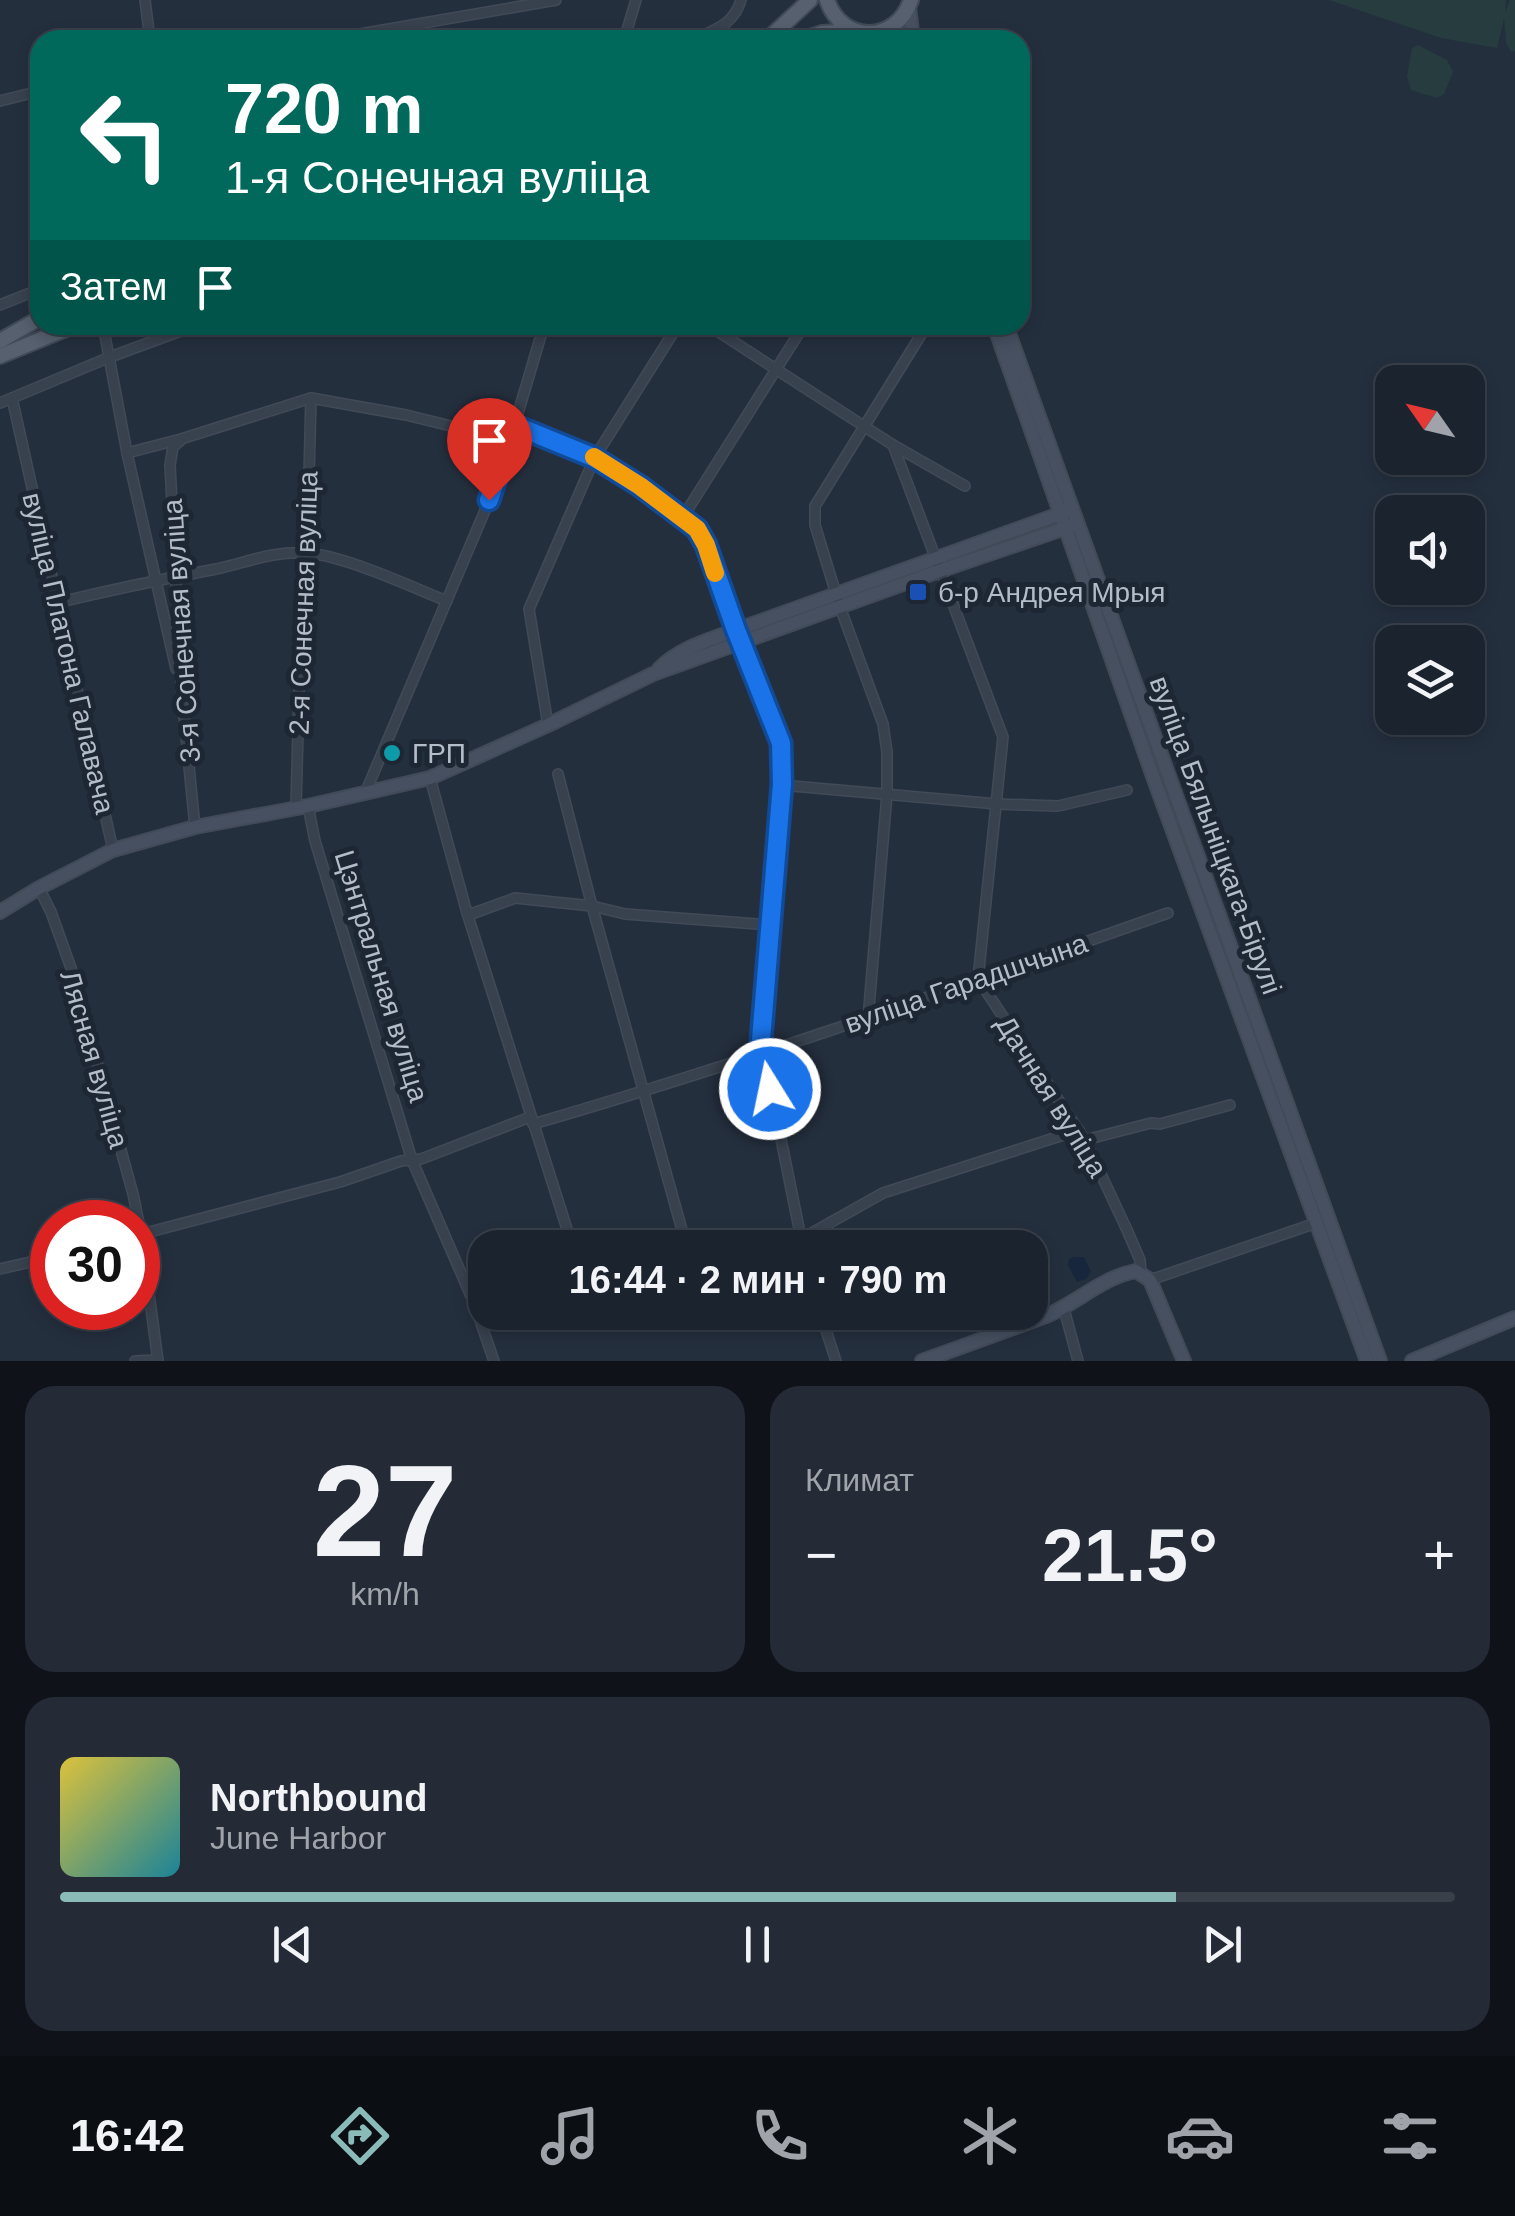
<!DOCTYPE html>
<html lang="ru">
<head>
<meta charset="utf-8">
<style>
	:root { --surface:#1b232e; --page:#242b36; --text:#f1f3f6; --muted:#a0a4aa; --line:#39404a; --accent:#8bbbb9 }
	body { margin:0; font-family:Helvetica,sans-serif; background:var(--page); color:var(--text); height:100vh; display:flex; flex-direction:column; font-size:38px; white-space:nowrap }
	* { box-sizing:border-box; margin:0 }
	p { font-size:32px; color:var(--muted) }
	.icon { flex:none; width:55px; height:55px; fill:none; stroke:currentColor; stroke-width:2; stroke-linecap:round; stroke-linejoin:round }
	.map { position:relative; height:1361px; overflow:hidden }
	.panel { display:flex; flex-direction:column; gap:25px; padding:25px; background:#0f1319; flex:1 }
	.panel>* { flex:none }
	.guide { position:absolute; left:30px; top:30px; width:1000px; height:305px; border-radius:30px; box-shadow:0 5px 15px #0003,0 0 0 2px var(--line); background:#00695c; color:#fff; overflow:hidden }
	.needle { width:65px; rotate:304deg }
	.fabs { position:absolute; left:1375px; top:365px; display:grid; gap:20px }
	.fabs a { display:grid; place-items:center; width:110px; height:110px; border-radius:20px; background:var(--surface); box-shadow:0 5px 15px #0003,0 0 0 2px var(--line); font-size:50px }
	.speed { position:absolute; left:30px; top:1200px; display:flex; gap:20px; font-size:50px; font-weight:700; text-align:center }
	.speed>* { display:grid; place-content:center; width:130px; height:130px; border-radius:50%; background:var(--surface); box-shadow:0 5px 15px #0003,0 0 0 2px var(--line); line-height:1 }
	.speed .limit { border:15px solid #d22; background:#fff; color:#111 }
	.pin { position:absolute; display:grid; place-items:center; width:85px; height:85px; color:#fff; margin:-102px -42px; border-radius:50% 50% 50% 0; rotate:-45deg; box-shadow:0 0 10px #0007 }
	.pin .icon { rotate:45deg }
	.me { position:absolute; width:110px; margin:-55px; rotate:350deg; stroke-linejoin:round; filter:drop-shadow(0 0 8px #0008) }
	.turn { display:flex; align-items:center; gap:35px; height:210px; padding:0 30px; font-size:45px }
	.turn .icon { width:130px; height:130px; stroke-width:2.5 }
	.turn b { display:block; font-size:70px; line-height:85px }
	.then { display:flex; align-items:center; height:95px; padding:0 30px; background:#0003; gap:20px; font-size:38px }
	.big { font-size:75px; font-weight:700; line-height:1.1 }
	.panel .widget { flex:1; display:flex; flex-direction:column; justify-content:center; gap:15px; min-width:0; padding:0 35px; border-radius:30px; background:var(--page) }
	.panel .dial { align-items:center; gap:0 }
	.dial b { font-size:130px; line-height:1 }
	.song { display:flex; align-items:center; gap:30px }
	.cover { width:120px; height:120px; border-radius:15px; background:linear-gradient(135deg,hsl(50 70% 55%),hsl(190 70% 35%)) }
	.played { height:10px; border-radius:5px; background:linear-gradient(90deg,var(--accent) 80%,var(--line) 80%) }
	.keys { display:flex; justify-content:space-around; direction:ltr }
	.heat { display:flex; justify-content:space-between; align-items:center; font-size:55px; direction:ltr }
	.panel .tiles { flex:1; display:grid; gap:25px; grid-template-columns:1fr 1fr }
	.widget:last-child { grid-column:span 2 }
	.trip { position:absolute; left:468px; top:1230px; width:580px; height:100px; border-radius:30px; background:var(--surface); box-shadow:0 5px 15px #0003,0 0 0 2px var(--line); font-weight:700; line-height:100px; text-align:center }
	.dock { display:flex; height:160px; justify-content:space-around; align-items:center; background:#0b0e12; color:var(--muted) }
	.dock .icon { width:70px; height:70px }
	.dock .selected { color:var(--accent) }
	.dock b { font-size:45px; color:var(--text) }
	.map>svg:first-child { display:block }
</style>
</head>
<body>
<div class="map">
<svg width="1515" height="1361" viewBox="0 0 1515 1361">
	<rect width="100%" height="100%" fill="#242f3e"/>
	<g fill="#263c3f">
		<path d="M1329 0H1506L1505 13 1510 0H1515V51L1511 52 1506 42 1504 18 1497 48 1441 38Z"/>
		<path d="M1418 45 1447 60 1453 72 1444 94 1437 98 1411 90 1407 76 1412 48Z"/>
	</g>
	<path fill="#17263c" d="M1084 1257 1091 1272 1086 1279 1077 1282 1068 1265 1069 1259 1073 1257Z"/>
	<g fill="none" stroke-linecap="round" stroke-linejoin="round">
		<defs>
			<g id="street">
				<path d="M145 0 150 40"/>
				<path d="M325 40 556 0"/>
				<path d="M624 40 636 0"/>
				<path d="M692 40C714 30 734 25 741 0"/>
				<path d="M0 101 40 91"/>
				<path d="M0 305 40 289"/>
				<path d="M103 325 127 453 176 669"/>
				<path d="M708 325 893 445 965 486"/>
				<path d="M12 398 113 850"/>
				<path d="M0 403 110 357 197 325"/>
				<path d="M515 425 595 457 640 486 697 529 705 545 736 630 781 743V785L761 1040 803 1248"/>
				<path d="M181 440 173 447 170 465 182 696 195 827"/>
				<path d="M893 445 1003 737 978 979 1085 1140 1127 1230 1140 1260 1141 1272"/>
				<path d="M127 453 181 439 311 398 406 415 459 428 511 437"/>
				<path d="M683 517 804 325"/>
				<path d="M56 603C110 590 163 579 216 569 249 562 271 551 307 553 346 556 409 586 447 601"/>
				<path d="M548 725 529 609 595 457 678 325"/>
				<path d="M558 774 592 906 687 1248"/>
				<path d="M430 778 467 913 573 1248"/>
				<path d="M781 785 997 804 1058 806 1127 790"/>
				<path d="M366 791 489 501 511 437 544 325"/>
				<path d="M308 806 315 841 412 1160 474 1303 494 1361"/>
				<path d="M296 807 301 616 307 553 311 398"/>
				<path d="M39 888 51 912 71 968 133 1194 141 1233 158 1361"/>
				<path d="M467 913H474L515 898 592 906 625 914 770 925"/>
				<path d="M868 1019 887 794V752L883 724 840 607 815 525V506L927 325"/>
				<path d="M1085 1140 1151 1123 1160 1124 1230 1105"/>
				<path d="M138 1235 340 1182 401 1161 421 1159 530 1117 533 1124C747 1062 958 987 1168 913"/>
				<path d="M775 1248 801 1239 883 1193 1079 1130"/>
				<path d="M0 1269 52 1257"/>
				<path d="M1150 1280 1316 1223"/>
				<path d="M1064 1309 1078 1361"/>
				<path d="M820 1312 836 1361"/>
				<path d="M565 1320 586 1312"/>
				<path d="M135 1361 158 1360"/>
			</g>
			<g id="secondary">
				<path d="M909 7 913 40"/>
				<path d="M994 325 1155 782 1367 1361"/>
				<path d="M1006 325 1380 1361"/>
				<path d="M659 669C679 648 710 640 736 630L1068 511"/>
				<path d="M0 912 39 888 113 850 195 827 308 806 430 778 548 725 653 674 939 571 1077 524"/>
				<path d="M922 1361 1046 1316C1077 1303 1103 1277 1136 1271L1150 1280 1184 1361"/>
				<path d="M1412 1361 1515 1318"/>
			</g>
			<g id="primary">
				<path d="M827 0C842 44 896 44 911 0"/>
				<path d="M767 40 810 0"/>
				<path d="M801 40 822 33 854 31"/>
				<path d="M0 341 40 318"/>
				<path d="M0 356 76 325"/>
			</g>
		</defs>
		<use href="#street" stroke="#414a57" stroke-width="12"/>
		<use href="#secondary" stroke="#414a57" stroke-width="16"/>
		<use href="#primary" stroke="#414a57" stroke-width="18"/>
		<use href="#street" stroke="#38414e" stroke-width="9"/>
		<use href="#secondary" stroke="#465061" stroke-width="12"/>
		<use href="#primary" stroke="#56606e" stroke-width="14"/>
	</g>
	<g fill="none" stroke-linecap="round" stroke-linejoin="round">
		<defs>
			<path id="route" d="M489 500 514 425 595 458 640 486 697 529 706 545 736 630 781 743 782 784 761 1040 770 1089"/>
		</defs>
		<use href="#route" stroke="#114b97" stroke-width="25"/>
		<use href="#route" stroke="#1a73e8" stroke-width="18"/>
		<path stroke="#f59e0b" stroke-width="18" d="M594 457 640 486 697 529 706 545 715 573"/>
	</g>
	<rect fill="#1a4fb4" stroke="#1d2633" stroke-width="4" x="908" y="582" width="20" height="20" rx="5"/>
	<circle fill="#0f9aa8" stroke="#1d2633" stroke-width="4" cx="392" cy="753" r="10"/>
	<g text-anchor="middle" stroke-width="10" stroke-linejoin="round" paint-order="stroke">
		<g font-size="28" fill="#b4bcc9" stroke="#1d2633" text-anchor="start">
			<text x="938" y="602">б-р Андрея Мрыя</text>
			<text x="412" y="763">ГРП</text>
		</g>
		<g font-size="28" fill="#b4bcc9" stroke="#1d2633">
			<text transform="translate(303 603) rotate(-88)" y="10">2-я Сонечная вуліца</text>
			<text transform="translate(181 631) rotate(-94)" y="10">3-я Сонечная вуліца</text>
			<text transform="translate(69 653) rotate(77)" y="10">вуліца Платона Галавача</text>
			<text transform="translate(1216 835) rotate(70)" y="10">вуліца Бялыніцкага-Бірулі</text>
			<text transform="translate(382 976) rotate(73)" y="10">Цэнтральная вуліца</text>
			<text transform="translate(966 983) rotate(-19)" y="10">вуліца Гарадшчына</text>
			<text transform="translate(95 1059) rotate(74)" y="10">Лясная вуліца</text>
			<text transform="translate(1052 1096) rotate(58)" y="10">Дачная вуліца</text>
		</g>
	</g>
</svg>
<div class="fabs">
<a><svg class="needle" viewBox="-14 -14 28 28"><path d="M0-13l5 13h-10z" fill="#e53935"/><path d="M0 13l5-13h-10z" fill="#a0a4aa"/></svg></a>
<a><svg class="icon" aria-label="sound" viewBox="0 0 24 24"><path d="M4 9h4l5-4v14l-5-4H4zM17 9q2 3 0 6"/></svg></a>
<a><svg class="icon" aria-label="layers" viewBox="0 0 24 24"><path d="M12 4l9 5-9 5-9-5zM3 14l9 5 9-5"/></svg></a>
</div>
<div class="speed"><div class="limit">30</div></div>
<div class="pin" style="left:489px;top:500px;background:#d93025"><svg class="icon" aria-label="arrive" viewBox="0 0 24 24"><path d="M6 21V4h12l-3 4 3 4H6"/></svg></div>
<svg class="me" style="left:770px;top:1089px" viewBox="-20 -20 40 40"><circle r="17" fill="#1a73e8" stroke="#fff" stroke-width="3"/><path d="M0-11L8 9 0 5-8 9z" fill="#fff"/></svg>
<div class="trip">16:44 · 2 мин · 790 m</div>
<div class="guide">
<div class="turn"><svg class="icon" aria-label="left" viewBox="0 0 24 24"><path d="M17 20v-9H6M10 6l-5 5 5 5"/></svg><div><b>720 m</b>1-я Сонечная вуліца</div></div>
<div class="then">Затем<svg class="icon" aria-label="arrive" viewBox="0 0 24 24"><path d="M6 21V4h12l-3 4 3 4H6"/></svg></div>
</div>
</div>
<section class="panel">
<div class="tiles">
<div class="widget dial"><b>27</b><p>km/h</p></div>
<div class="widget"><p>Климат</p>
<div class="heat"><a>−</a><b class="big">21.5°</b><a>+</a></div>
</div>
<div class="widget">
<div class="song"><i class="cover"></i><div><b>Northbound</b><p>June Harbor</p></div></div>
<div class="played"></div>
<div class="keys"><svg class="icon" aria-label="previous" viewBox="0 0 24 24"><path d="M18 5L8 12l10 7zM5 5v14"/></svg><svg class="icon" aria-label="pause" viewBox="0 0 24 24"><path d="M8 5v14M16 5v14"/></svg><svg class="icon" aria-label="next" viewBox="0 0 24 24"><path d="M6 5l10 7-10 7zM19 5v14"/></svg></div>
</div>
</div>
</section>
<nav class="dock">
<b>16:42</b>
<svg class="icon selected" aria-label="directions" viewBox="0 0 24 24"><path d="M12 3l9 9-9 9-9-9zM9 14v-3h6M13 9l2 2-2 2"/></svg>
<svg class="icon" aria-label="music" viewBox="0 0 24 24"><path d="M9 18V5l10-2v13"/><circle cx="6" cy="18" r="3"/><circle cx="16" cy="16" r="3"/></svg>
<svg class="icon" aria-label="phone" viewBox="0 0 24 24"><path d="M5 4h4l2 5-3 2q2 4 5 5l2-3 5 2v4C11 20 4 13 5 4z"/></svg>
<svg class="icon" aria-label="climate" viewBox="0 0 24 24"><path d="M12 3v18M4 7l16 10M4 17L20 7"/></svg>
<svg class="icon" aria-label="car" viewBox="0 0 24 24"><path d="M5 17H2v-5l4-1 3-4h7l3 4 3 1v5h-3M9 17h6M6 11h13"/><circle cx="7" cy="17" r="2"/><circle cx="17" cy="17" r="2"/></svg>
<svg class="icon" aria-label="filters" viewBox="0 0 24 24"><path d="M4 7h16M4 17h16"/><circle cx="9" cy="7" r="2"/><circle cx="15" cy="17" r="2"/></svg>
</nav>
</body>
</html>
